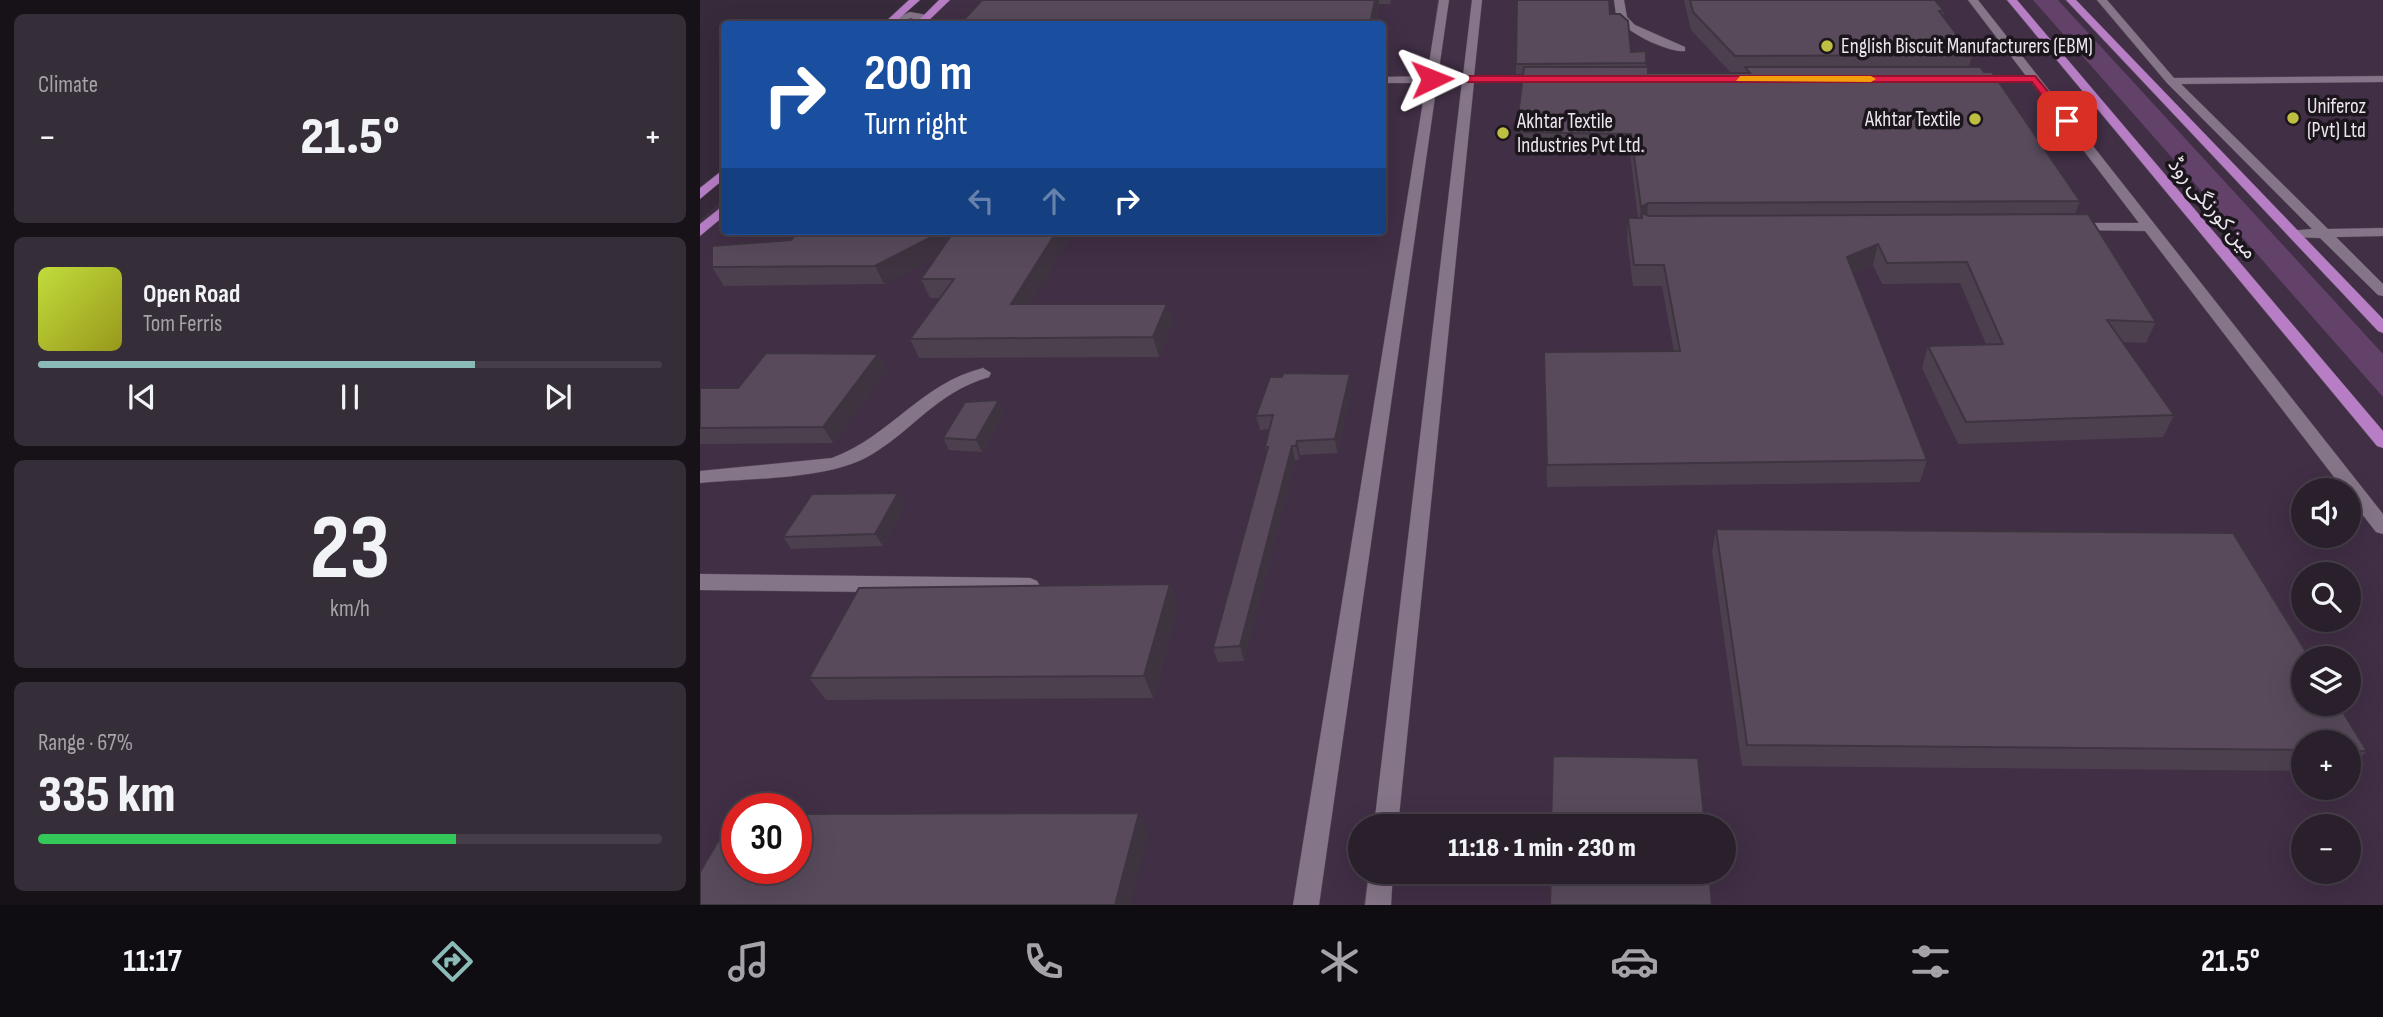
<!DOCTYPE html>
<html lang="en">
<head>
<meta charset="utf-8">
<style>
	:root { --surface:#29202c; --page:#352d38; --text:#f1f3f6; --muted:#a5a3a9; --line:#453e48; --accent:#8bbbb9 }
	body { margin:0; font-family:"Sofia Sans Condensed","Noto Sans Arabic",sans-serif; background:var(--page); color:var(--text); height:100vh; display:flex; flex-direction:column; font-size:26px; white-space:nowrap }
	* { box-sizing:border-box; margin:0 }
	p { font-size:23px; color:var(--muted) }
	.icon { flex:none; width:38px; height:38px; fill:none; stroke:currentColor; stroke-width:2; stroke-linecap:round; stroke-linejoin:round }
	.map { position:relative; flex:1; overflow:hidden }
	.panel { display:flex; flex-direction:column; gap:14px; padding:14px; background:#171218; width:700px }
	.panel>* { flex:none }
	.banner { position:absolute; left:21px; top:21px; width:665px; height:214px; border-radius:7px; box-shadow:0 7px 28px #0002,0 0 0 2px var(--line); background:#1a4fa0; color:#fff; overflow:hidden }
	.buttons { position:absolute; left:1591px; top:478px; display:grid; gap:14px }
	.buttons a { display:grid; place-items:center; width:70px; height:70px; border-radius:50%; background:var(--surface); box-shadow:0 7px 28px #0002,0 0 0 2px var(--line); font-size:35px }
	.speed { position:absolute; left:21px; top:793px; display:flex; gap:14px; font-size:35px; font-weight:700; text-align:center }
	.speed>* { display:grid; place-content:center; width:91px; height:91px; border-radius:50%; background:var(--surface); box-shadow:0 7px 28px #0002,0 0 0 2px var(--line); line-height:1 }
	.speed .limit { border:10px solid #d22; background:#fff; color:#111 }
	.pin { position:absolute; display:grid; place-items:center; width:60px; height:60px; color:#fff; margin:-30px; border-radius:14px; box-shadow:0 4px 10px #0006 }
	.me { position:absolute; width:77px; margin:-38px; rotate:88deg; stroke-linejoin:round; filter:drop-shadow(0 0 5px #0008) }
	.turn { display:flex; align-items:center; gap:24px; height:147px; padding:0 28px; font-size:32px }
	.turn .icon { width:91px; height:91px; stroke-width:2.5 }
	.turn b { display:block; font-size:49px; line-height:60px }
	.lanes { display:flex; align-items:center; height:66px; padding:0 28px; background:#0003; justify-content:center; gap:35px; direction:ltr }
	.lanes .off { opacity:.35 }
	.big { font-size:52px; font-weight:800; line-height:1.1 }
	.panel .card { flex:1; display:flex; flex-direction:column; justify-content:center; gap:10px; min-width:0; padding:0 24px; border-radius:10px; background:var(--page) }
	.panel .dial { align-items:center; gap:0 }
	.dial b { font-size:91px; line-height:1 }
	.song { display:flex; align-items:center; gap:21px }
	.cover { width:84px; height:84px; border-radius:10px; background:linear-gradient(135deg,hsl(70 70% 55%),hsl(60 70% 35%)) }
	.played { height:7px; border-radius:4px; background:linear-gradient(90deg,var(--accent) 70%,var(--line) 70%) }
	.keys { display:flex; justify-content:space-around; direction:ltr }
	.heat { display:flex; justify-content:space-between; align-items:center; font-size:38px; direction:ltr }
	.charge { height:10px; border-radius:5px; background:linear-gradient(90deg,#34c759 67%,var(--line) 0) }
	.trip { position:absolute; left:648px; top:814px; width:388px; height:70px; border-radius:35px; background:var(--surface); box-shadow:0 7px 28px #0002,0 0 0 2px var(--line); font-weight:800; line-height:70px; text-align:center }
	.tab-bar { display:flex; height:112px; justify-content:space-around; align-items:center; background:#100d12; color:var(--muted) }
	.tab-bar .icon { width:49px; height:49px }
	.tab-bar .active { color:var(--accent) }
	.tab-bar b { font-size:32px; color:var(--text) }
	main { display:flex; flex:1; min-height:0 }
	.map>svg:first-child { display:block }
</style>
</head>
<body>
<main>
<section class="panel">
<div class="card"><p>Climate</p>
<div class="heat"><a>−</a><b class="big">21.5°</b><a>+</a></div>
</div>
<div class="card">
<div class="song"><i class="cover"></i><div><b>Open Road</b><p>Tom Ferris</p></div></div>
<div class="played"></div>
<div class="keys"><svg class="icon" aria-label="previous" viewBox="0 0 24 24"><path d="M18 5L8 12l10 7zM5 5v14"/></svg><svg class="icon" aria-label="pause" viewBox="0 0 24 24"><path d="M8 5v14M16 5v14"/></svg><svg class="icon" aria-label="next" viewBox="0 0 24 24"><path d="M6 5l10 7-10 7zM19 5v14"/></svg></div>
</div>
<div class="card dial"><b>23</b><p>km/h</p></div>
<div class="card"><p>Range · 67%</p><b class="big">335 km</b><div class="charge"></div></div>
</section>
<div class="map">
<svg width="1683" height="905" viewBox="0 0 1683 905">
	<rect width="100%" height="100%" fill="#372a3a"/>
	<path fill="#412f45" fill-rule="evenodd" d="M239 0H1683V905H0V220L24 198V231H682V24H214ZM1603 490H1648V536H1603ZM1603 574H1648V620H1603ZM1603 658H1648V704H1603ZM1603 742H1648V788H1603ZM37 808H96V868H37ZM660 826H1024V872H660ZM1603 826H1648V872H1603Z"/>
	<path fill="#63426a" d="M1333 0H1358L1683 354V397Z"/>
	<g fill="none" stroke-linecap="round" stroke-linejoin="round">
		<defs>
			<g id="minor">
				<path d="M739 0H749L738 76H763L772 0H782L774 76 847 75 853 78 847 81 774 82 698 826H674L762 82 737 83 619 905H593L726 83H682V77L727 76Z"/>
				<path d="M914 0H924L927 17 935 25 985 47V51C969 53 924 32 917 17 915 12 915 5 914 0Z"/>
				<path d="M1268 0H1278L1683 514V534L1676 532 1648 496V490H1644L1445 231 1370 230 1368 227 1375 223H1439L1331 82 1270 81V77L1274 76H1326Z"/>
				<path d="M1397 0H1407L1474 78 1683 76V82L1481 84 1628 229 1683 228V236L1636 237 1683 284V296L1678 295 1620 238 1589 237V231L1612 229 1467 83Z"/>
				<path d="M210 12 227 15 229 21 224 24 211 18 193 24 186 22Z"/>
				<path d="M283 368 291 373 289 377C235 393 214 430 169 456 127 480 49 478 0 483V471L132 458C191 436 220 384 283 368Z"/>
				<path d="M0 574 330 578 337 581 340 586 337 591 330 594 0 590Z"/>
				<path d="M669 872H693L691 905H665Z"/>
			</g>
			<g id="major">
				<path d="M209 0H220L193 24H183Z"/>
				<path d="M239 0H250L225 24H215Z"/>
				<path d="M1307 0H1317L1683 431V448L1677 446Z"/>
				<path d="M1366 0H1376L1683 319V333L1678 331Z"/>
				<path d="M24 169V179L0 199V188Z"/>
				<path d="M24 205V216L0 236V224Z"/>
			</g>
		</defs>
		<use href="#minor" stroke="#544956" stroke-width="1"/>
		<use href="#major" stroke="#544956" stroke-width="1"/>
		<use href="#minor" fill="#857588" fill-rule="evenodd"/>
		<use href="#major" fill="#b77ec5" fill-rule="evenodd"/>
	</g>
	<g fill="#4c404e">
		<path d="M282 0H691L690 4H679L675 24H260Z"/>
		<path d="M984 0H1235L1244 11 1243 16 1272 55 1269 67 1380 201 1375 214 1456 322 1446 343 1423 342 1474 415 1463 437 1258 444 1222 368 1228 346 1286 344 1260 283 1182 284 1173 265 1153 273 1227 460 1220 482 847 487 844 352 974 351 962 286H933L927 238 928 218H938L930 153 817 151 816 132 823 74H816V64L910 14 931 52 946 63V67L948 73H1031L991 30Z"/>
		<path d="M99 231H374L330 304H467L473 322 459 357 219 358 210 339 240 298H230L221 279 236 257 184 284 24 286 12 267 91 240Z"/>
		<path d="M178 354 186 370 133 443 0 444V388H38Z"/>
		<path d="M652 388 637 453 600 455 599 460H595L544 661 518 662 513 648 566 452 565 447 569 429 560 430 556 416Z"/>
		<path d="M304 412 282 452 249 450 243 438Z"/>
		<path d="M204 505 183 546 91 549 83 537Z"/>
		<path d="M1016 529 1533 533 1610 658H1603V704H1638L1667 751 1648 770V742H1603V771L1042 766 1012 551Z"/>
		<path d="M470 584 478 607 453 698 126 700 109 678Z"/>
	</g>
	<g fill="#3e3440">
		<path d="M675 0H679V4L675 24H670Z"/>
		<path d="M948 203 947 223 942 218V213L940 227H939L941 207Z"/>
		<path d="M243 231H263L267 241 184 284 175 266Z"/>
		<path d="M357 231H374L319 323 311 304Z"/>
		<path d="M1178 244 1173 265 1142 278 1147 257Z"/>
		<path d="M467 304 473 322 459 357 453 337Z"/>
		<path d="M178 354 186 370 133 443 123 427Z"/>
		<path d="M650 374 652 388 637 453 635 439Z"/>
		<path d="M299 400 304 412 282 452 276 440Z"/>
		<path d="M597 441 600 455 599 460 596 446Z"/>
		<path d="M592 446 595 460 544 661 540 646Z"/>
		<path d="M198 493 204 505 183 546 175 534Z"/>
		<path d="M470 584 478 607 453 698 444 676Z"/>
		<path d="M439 813 449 833 431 905H415Z"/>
	</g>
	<g fill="#584a5b" stroke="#3e3440" stroke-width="2">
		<path d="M282 0H675L670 24H260Z"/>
		<path d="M817 0H909L910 14H920L928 21 931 52 946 51V63L816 64Z"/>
		<path d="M990 0H1235L1244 11H1239L1272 55 1035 56 993 12Z"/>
		<path d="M824 67H948V73H1050L1045 67H1280L1284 72H1292L1380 201 948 203 941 207 931 134 816 132Z"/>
		<path d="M942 213 949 216 1388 214 1456 322 1407 320 1474 415 1266 422 1228 346 1303 344 1267 262 1187 263 1178 244 1147 257 1227 460 847 465 844 352 980 351 964 265H934L928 218H942Z"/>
		<path d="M99 231H243L175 266 12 267V246L91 240Z"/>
		<path d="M254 231H357L311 304H467L453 337 210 339 254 279H221Z"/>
		<path d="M66 353 178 354 123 427 0 428V388H38Z"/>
		<path d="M583 373 650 374 635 439 597 441 596 446H592L540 646 513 648 568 447H565L573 415 556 416 570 377H582Z"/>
		<path d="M299 400 276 440 243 438 265 402Z"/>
		<path d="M198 493 175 534 83 537 112 494Z"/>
		<path d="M1016 529 1533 533 1610 658H1603V704H1638L1667 751H1648V742H1603V750L1047 745Z"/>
		<path d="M470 584 444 676 109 678 159 588Z"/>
		<path d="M853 756 998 758 1005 826H851Z"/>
		<path d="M439 813 415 905H0V872L34 814H37V868H96V814Z"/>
		<path d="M851 872H1009L1012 905H850Z"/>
	</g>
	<path fill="#e11d48" stroke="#92132f" stroke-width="2" d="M1335 76 1371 119V124H1363L1332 82H732L727 79 732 76Z"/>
	<path fill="#f59e0b" d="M1040 76H1171L1176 79 1171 82 1036 81Z"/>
	<g fill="#bebf42" stroke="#1b151c" stroke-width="2.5">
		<circle cx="1127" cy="46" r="7"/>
		<circle cx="1593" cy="118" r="7"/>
		<circle cx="1275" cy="119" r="7"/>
		<circle cx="803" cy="133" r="7"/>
	</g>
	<g text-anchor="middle" stroke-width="7" stroke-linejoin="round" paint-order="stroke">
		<g font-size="21" fill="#ece4ee" stroke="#1b151c" text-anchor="start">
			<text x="1141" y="53">English Biscuit Manufacturers (EBM)</text>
			<text x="1607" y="113">Uniferoz<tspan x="1607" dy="24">(Pvt) Ltd</tspan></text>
			<text x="1261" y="126" text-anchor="end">Akhtar Textile</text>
			<text x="817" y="128">Akhtar Textile<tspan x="817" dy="24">Industries Pvt Ltd.</tspan></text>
		</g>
		<g font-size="21" fill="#ece4ee" stroke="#1b151c">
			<text transform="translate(1513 208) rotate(50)" y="7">مین کورنگی روڈ</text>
		</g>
	</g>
</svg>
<div class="buttons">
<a><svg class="icon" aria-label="sound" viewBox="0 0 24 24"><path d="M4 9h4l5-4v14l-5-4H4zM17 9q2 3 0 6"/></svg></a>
<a><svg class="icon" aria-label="search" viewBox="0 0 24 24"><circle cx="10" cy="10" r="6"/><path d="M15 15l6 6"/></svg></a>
<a><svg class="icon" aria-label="layers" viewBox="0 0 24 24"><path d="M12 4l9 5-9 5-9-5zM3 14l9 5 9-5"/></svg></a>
<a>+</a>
<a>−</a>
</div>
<div class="speed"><div class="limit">30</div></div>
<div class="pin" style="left:1367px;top:121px;background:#d93025"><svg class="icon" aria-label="arrive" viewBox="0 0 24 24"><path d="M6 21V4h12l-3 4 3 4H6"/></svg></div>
<svg class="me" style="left:732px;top:79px" viewBox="-20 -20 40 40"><path d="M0-17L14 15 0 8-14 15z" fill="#e11d48" stroke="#fff" stroke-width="4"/></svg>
<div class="trip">11:18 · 1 min · 230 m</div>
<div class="banner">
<div class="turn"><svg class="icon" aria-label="right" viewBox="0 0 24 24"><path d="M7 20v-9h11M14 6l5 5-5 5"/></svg><div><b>200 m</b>Turn right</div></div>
<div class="lanes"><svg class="icon off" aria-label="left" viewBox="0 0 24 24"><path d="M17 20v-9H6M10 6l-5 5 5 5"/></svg><svg class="icon off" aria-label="ahead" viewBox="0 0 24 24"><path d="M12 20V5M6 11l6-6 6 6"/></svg><svg class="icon" aria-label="right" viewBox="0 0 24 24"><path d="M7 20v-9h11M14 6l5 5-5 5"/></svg></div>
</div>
</div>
</main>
<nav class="tab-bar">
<b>11:17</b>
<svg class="icon active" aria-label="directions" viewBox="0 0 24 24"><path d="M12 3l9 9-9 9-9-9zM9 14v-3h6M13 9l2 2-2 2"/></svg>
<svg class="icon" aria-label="music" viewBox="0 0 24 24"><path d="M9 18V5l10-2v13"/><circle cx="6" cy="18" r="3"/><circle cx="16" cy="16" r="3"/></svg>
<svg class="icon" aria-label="phone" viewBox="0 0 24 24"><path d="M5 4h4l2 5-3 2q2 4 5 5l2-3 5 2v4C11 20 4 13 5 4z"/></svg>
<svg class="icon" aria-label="climate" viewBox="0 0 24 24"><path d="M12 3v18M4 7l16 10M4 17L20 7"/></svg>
<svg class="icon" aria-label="car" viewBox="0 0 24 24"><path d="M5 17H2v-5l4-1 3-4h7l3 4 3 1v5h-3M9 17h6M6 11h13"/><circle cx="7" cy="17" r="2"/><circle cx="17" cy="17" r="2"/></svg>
<svg class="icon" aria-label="filters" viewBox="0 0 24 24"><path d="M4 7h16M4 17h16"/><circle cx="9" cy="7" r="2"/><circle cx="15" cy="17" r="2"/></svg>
<b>21.5°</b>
</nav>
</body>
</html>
